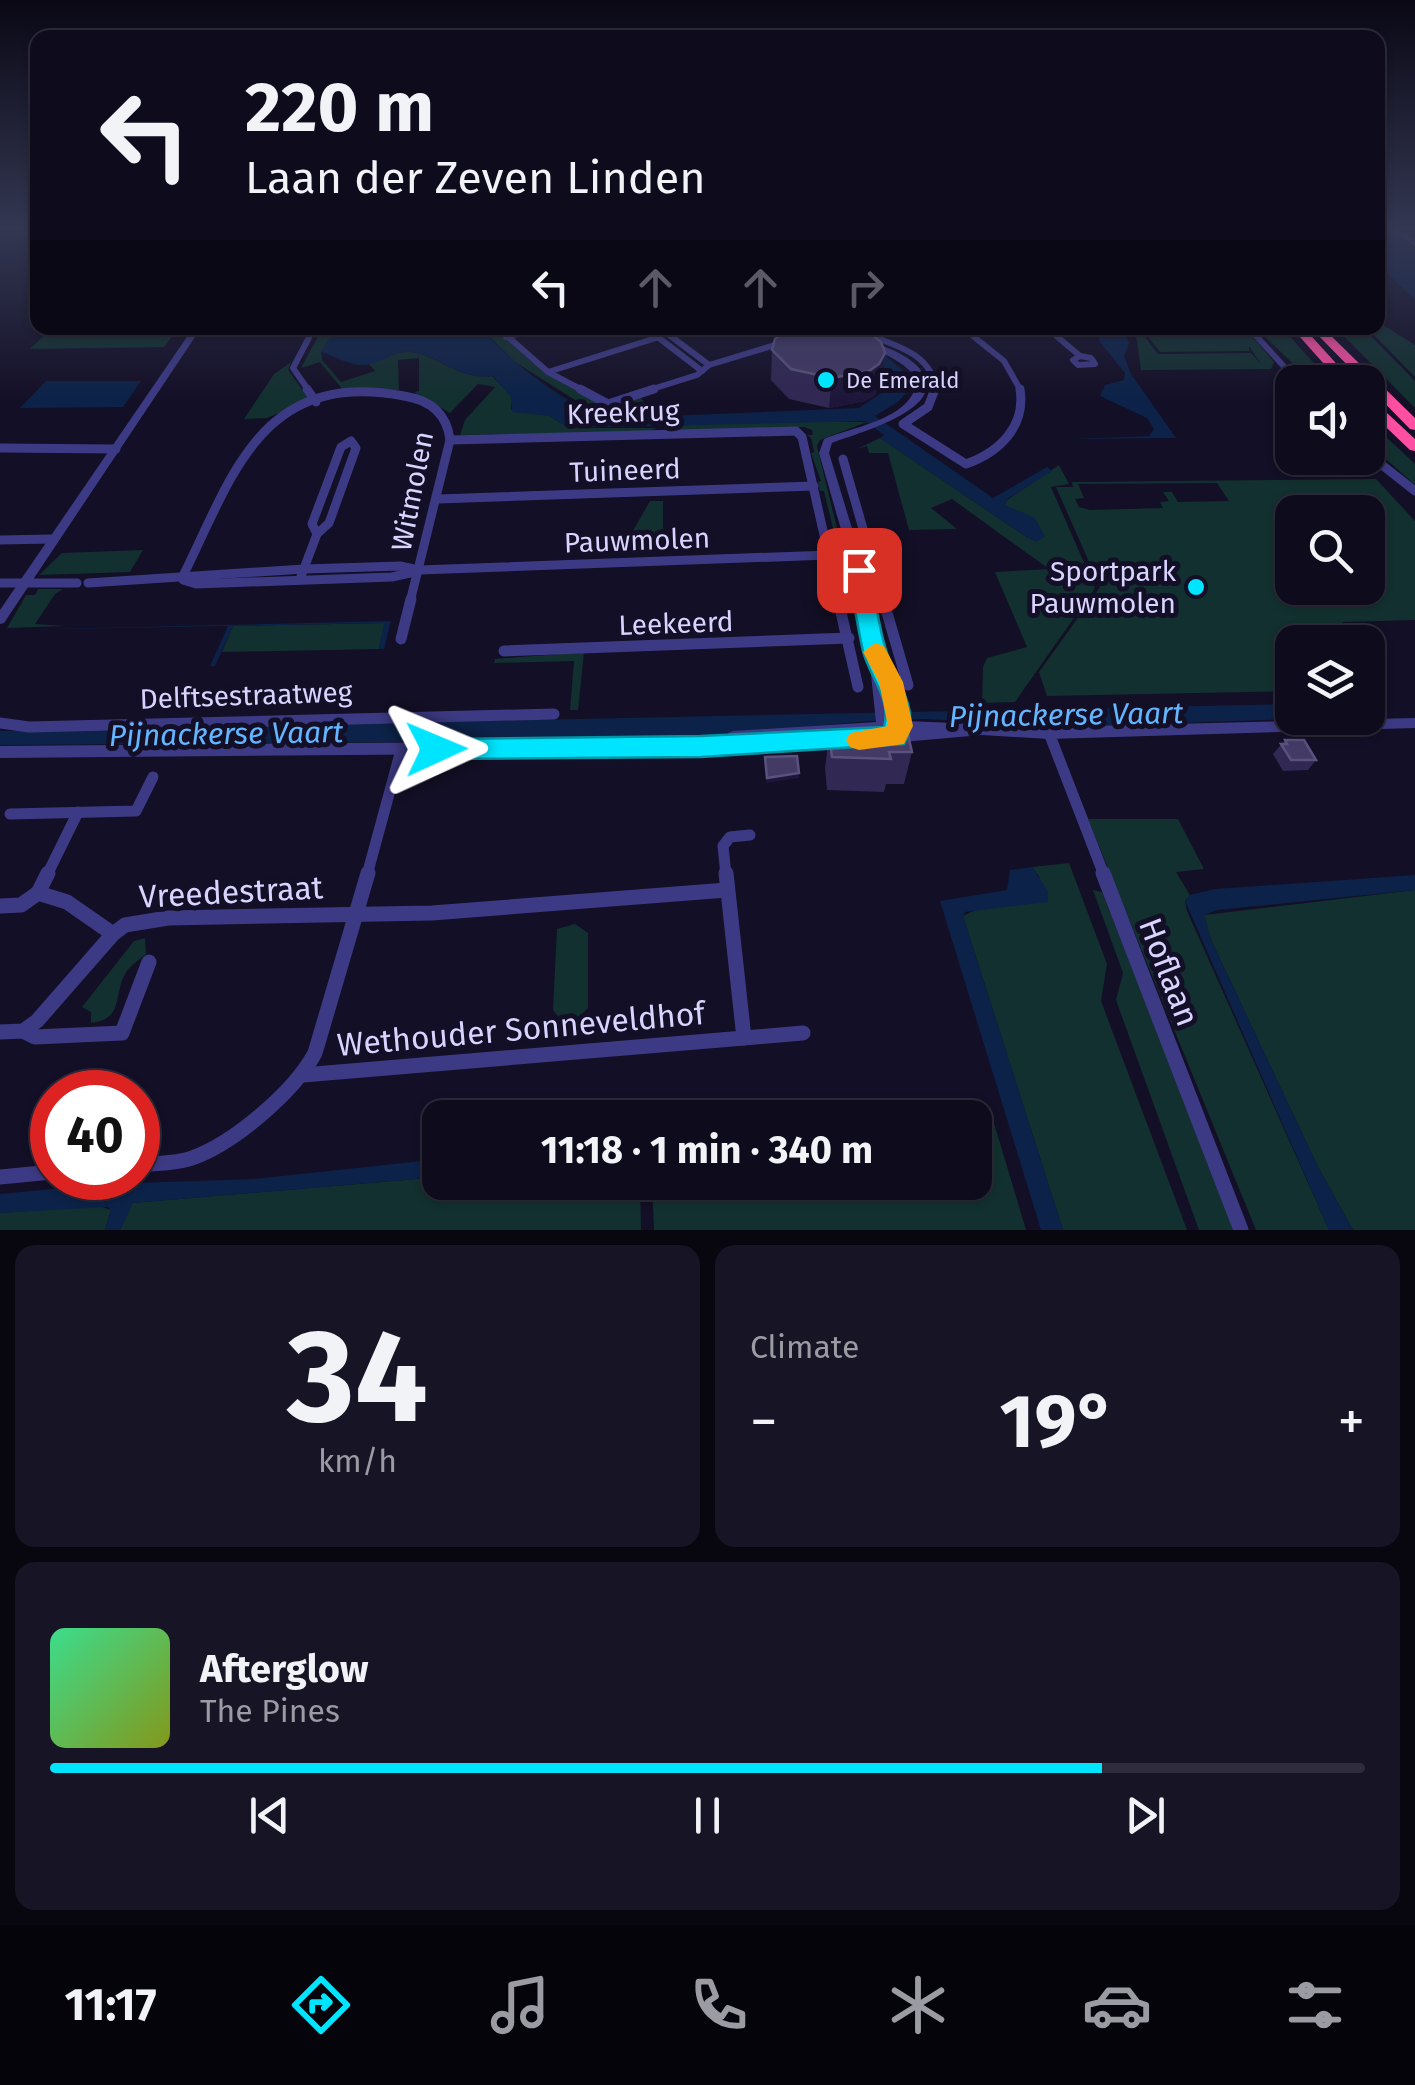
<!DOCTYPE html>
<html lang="en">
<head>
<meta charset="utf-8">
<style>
	:root { --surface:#0e0b1c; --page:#171425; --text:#f1f3f6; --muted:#9b9ba3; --line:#2e2b3b; --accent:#00e5ff }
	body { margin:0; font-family:"Fira Sans",sans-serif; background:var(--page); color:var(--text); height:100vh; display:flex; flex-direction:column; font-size:38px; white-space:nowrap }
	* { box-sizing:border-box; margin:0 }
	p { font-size:32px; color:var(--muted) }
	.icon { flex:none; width:55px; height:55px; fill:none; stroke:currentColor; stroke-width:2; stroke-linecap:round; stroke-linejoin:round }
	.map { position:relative; height:1230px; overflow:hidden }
	.panel { display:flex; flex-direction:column; gap:15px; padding:15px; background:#08060f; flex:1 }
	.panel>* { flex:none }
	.top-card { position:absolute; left:30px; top:30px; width:1355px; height:305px; border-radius:20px; box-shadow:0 2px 8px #0004,0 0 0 2px var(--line); background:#0e0b1c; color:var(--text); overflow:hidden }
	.buttons { position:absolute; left:1275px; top:365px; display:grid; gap:20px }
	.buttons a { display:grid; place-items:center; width:110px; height:110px; border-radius:20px; background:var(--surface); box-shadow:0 2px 8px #0004,0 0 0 2px var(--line); font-size:50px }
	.speed { position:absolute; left:30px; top:1070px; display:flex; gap:20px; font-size:50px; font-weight:700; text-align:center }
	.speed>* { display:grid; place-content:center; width:130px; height:130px; border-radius:50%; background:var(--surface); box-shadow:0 2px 8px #0004,0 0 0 2px var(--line); line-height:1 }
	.speed .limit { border:15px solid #d22; background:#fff; color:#111 }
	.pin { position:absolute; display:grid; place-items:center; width:85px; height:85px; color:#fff; margin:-42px; border-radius:20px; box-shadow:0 5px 15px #0006 }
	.me { position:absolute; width:110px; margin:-55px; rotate:89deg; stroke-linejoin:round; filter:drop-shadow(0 0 8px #0008) }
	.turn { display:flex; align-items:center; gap:35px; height:210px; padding:0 50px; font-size:45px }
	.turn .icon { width:130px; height:130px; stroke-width:2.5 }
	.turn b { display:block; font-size:70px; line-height:85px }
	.lanes { display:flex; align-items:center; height:95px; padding:0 50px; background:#0003; justify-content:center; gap:50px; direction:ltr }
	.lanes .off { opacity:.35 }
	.big { font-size:75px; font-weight:700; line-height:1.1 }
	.panel .card { flex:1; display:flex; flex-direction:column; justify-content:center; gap:15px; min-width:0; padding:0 35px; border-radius:20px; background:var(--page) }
	.panel .dial { align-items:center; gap:0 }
	.dial b { font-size:130px; line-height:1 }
	.song { display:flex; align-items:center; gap:30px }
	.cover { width:120px; height:120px; border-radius:15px; background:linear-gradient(135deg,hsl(150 70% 55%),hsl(70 70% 35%)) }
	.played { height:10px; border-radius:5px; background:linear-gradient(90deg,var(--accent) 80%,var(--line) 80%) }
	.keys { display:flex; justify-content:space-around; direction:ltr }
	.heat { display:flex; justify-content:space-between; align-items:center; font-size:55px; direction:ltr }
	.panel .tiles { flex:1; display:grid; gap:15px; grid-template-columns:1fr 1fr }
	.card:last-child { grid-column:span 2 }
	.trip { position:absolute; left:422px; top:1100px; width:570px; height:100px; border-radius:20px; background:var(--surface); box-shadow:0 2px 8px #0004,0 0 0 2px var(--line); font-weight:700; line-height:100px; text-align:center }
	.tab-bar { display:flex; height:160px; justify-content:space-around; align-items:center; background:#06040b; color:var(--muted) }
	.tab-bar .icon { width:70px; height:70px }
	.tab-bar .selected { color:var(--accent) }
	.tab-bar b { font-size:45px; color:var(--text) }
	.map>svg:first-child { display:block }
</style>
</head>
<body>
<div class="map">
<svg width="1415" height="1230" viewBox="0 0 1415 1230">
	<rect width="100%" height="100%" fill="#130f26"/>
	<g fill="#12302f" fill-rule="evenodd">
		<path d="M1378 322 1415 345V377L1367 328H1378Z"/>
		<path d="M52 328H179L164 347 30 349Z"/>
		<path d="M481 328H494L531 361 606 407 639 396 657 416 602 417 515 362Z"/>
		<path d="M1130 328H1138L1158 354 1251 353 1261 364 1249 346V351L1160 352 1141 328H1230L1242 337 1236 328H1245L1274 362 1271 369 1141 370 1137 340Z"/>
		<path d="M1256 328H1282L1331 382H1312Z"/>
		<path d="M1336 328H1363L1415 381V408Z"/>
		<path d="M321 331 403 332 337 335 321 352 322 360 341 382 375 371 369 364C381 359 395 352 408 352 434 352 459 381 492 376L512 397 511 409 549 416 570 428H657L646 432 460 435 465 420 495 387 478 384 450 413 414 392 419 391V358L398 360 399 390H343L320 362 301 368Z"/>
		<path d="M291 362 288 370 310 400 267 418 244 419 274 374Z"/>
		<path d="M1368 420 1415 464V485L1368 443Z"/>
		<path d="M819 421 867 422 820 440 817 446 840 541H836L824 491H820L818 482 821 481 811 453 814 452 811 438 807 435H813L812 430 804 427 665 431V425Z"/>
		<path d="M880 438 1028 538 1039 531C1036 514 1018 513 1005 505L1007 500 1059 465 1069 484 1051 487 1095 588 1015 702 982 703 983 667 987 658 1027 647 995 572 1049 569 952 499 931 508 957 529 909 530 888 453H869L867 446 857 449Z"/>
		<path d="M1376 479 1415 521V620L1342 622 1356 642H1292V691L1047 696 1039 672 1100 587 1056 487H1073L1072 482ZM1217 483 1229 501 1178 502 1172 492H1163L1169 501 1160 502 1163 508 1090 510 1079 507 1075 499 1084 498 1078 484ZM1292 512H1368V588H1292Z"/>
		<path d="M650 501H663V541L626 543Z"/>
		<path d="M143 550 130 572 39 575 62 553Z"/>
		<path d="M38 589H63L55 594 35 624 65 626 7 628 26 595H35Z"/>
		<path d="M385 623 379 649 222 652 233 626Z"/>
		<path d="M584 652 578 710H570L574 661 494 663 495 659Z"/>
		<path d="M1088 819H1178L1204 869 1176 872 1190 895 1185 901 1187 911 1329 1230H1256Z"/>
		<path d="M1069 863 1107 964 1101 1001 1187 1230H1063L963 916 1040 878 1032 867Z"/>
		<path d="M1093 890 1102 892 1236 1230H1199L1116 1000 1123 973Z"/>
		<path d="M1415 890V1230H1353L1318 1167 1211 940 1204 915Z"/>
		<path d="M575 924 588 933V1008L571 1024 561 1020 553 1010 557 929Z"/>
		<path d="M145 938 146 954C140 959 131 965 127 971 112 992 126 1019 91 1023V1012L82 1007 134 941Z"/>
		<path d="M994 1123 1026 1230H654L652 1183 975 1182V1126Z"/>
		<path d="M440 1177V1182L640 1183 641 1230H120L132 1203Z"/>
		<path d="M99 1206 111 1210 105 1230H0V1213Z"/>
	</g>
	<g fill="#0c2248">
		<path d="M1378 229H1386L1415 249V300L1378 264Z"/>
		<path d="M407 328H481C507 359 576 416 617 418L859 408 883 392 884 355 905 372 910 389 898 402 875 416 993 498 1047 467 1052 471 1007 499 1005 505 1035 518 1045 537 1036 542 1028 538 880 438 884 435 865 421 570 428 549 416 512 412 511 397 493 376C460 381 439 355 412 352 395 350 382 363 366 365 353 367 334 356 321 352L331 335H394Z"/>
		<path d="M1095 328H1123L1129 343 1124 356 1131 374 1176 438 1072 439 1149 436 1154 429 1147 418 1100 396 1105 385 1124 380 1125 373 1100 342Z"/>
		<path d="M46 381H141L123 407 20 408Z"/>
		<path d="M391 621 384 649H379L384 623 233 626 215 666H210L228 626 7 630Z"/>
		<path d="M1292 704V718H1317L1069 727 925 719 870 721 667 739 577 741 0 745V731Z"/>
		<path d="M1032 867 1048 891V902L965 912 963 916 1063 1230H1041L940 901 1007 890 1010 870Z"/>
		<path d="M1415 875V890L1217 910 1204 915 1211 940 1318 1167 1353 1230H1329L1185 901 1190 895 1215 889Z"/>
		<path d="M440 1159V1177L133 1203 120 1230H105L111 1211 108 1207 0 1213V1194L104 1184 254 1179Z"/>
	</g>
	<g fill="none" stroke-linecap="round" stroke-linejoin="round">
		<g stroke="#3d3a85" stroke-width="6">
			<path d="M1394 229 1415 243"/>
			<path d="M313 328 392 331"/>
			<path d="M498 328 548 372 584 391"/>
			<path d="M646 328 702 371"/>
			<path d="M660 328 709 365"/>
			<path d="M854 328C886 345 932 348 936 391"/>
			<path d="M963 328 1004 361 1021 391"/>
			<path d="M1047 328 1080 356"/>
			<path d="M1249 328 1298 382"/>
			<path d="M506 337 542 328"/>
			<path d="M1080 356 1091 358 1095 364 1078 365 1073 360Z"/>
			<path d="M548 372 659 337"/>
			<path d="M309 391 293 368 314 328"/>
			<path d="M646 391 697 375 709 365 785 342"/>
		</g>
		<g stroke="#3d3a85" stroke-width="9">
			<path d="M307 389 316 402"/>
			<path d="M580 389 608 404 654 389"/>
			<path d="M935 389 928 407 903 424 966 464C1000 452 1026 426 1020 389"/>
			<path d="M450 440 796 431 802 437 839 602"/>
			<path d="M351 441 356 448 329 523 317 534 312 524 341 447Z"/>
			<path d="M0 448 116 449"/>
			<path d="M1368 454 1415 491"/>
			<path d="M843 459 884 602"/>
			<path d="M438 499 814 486"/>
			<path d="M0 540 51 539"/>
			<path d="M182 578C233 476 260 369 404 396 430 400 447 413 450 440L410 602"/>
			<path d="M300 579 317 534"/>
			<path d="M183 580 196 584 392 577 419 571"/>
			<path d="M0 583H77"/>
			<path d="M88 583 304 569 400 566 419 570 883 553"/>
		</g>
		<g stroke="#3d3a85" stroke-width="11">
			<path d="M838 599 858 687"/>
			<path d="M883 599 908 685"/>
			<path d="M401 639 411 599"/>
			<path d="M504 651 849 638"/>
			<path d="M0 723 29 727 554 714"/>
			<path d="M1049 733 1104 875"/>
			<path d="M10 814 136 811 153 777"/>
			<path d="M47 875 78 812"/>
			<path d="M367 875 401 750"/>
			<path d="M726 875 723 846 730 837 750 835"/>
		</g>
		<g stroke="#3d3a85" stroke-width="15">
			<path d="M1103 873 1241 1230"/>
			<path d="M38 893 48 873"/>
			<path d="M0 906 21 905 38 893 67 902 113 934"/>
			<path d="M23 1031 35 1037 122 1033 149 962"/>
			<path d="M0 1032 23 1031 37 1021 113 934 125 925 168 918 432 913 727 890"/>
			<path d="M744 1038 803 1033"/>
			<path d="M303 1075 744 1038 726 873"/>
			<path d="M138 1165C155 1163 176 1164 192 1158 234 1143 294 1092 315 1053L368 873"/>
			<path d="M0 1177 52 1172"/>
		</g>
		<g fill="#3d3a85" fill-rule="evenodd">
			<path d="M193 328H201L4 623 0 624V610Z"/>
			<path d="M836 328H845C866 343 894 346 914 363 963 406 857 433 832 443L829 453 865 571 883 656 898 682 907 721 1049 727 1415 718V728L1049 739 982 735 891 743 886 741 885 735 881 733 841 735 846 737 848 741 846 745 841 747 701 752 0 758V746L701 740 727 739 728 733 733 731 876 722 869 656 853 571 819 453 824 439C855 426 914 419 917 379 897 351 860 350 836 328Z"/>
		</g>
		<g fill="#ff4fa3" fill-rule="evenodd">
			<path d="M1292 328H1304L1353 382H1340Z"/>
			<path d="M1311 328H1323L1415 418V430L1410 429Z"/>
			<path d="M1368 399 1373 400 1415 439V451L1410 450 1368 410Z"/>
		</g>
	</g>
	<g fill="#312854">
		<path d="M772 350 881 383 875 395 865 401 829 408 789 399 771 380Z"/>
		<path d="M829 736 912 752 904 784H886L884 792 827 790 825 768Z"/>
		<path d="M1285 740 1316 760 1308 770 1283 771 1273 754Z"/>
	</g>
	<g fill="#1d163a">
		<path d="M885 353 881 383 875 395 865 401 829 408 832 378Z"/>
		<path d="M799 773V778L767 783V778Z"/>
	</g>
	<g fill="#433a66" stroke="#5a527e" stroke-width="2.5">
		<path d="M800 328H848L868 332 881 342 885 353 879 364 869 371 832 378 791 369 772 350 775 339 786 330Z"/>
		<path d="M855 731 865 735H908L912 752H889L891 759 832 757 829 736H850Z"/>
		<path d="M1285 740H1304L1316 760H1291L1281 744H1287Z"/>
		<path d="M797 756 799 773 767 778 765 757Z"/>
	</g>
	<linearGradient id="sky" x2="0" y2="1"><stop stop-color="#0a0815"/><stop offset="0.57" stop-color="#333752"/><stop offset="1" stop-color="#333752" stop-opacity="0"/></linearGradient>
	<rect width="1415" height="401" fill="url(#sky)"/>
	<path fill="#00e5ff" stroke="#0095a6" stroke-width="2.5" d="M859 563 870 570C876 598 878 629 888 656 899 686 921 711 904 744L701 757 436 759 427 756 423 749 427 742 436 739 701 736 884 727C892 699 869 676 863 651 857 624 853 597 848 570Z"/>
	<path fill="#f59e0b" d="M875 643 884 646 903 682 913 726 904 744 859 750 850 747 846 740 850 733 888 726 879 682 863 652Z"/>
	<g fill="#00e5ff" stroke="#130f26" stroke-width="4">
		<circle cx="826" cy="380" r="10"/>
		<circle cx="1196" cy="587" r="10"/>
	</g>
	<g text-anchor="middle" stroke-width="10" stroke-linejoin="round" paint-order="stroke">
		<g font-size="22" fill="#d9d4ff" stroke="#130f26" text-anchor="start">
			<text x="846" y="388">De Emerald</text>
		</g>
		<g font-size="28" fill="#d9d4ff" stroke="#130f26">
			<text transform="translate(623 412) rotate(-2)" y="10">Kreekrug</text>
			<text transform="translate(625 470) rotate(-2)" y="10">Tuineerd</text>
			<text transform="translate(412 491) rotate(-79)" y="10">Witmolen</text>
			<text transform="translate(637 540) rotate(-2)" y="10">Pauwmolen</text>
			<text transform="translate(676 623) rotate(-2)" y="10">Leekeerd</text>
			<text transform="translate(246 695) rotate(-2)" y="10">Delftsestraatweg</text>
		</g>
		<g font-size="28" fill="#d9d4ff" stroke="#130f26" text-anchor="end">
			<text x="1176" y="581">Sportpark<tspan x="1176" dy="32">Pauwmolen</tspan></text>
		</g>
		<g font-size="30" font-style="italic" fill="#62b6ff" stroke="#130f26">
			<text transform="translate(1066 715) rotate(-1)" y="10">Pijnackerse Vaart</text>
			<text transform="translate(226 734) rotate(-1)" y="10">Pijnackerse Vaart</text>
		</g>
		<g font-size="32" fill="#d9d4ff" stroke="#130f26">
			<text transform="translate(231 892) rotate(-3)" y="11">Vreedestraat</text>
			<text transform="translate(1169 972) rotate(69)" y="11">Hoflaan</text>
			<text transform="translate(521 1029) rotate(-5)" y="11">Wethouder Sonneveldhof</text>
		</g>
	</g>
</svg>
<div class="buttons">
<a><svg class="icon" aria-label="sound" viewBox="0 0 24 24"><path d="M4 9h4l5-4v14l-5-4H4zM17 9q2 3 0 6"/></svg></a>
<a><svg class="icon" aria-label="search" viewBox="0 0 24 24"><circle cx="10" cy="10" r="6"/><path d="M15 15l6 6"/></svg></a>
<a><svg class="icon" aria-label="layers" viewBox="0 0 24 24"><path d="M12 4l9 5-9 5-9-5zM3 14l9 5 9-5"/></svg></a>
</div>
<div class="speed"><div class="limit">40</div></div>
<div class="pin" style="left:859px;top:570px;background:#d93025"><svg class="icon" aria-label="arrive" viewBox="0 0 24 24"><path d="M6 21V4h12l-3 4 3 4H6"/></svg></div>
<svg class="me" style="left:436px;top:749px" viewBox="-20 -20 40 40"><path d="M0-17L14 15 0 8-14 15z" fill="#00e5ff" stroke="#fff" stroke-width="4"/></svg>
<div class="trip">11:18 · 1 min · 340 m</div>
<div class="top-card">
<div class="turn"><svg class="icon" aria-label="left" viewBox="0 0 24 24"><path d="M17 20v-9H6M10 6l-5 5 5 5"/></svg><div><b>220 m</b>Laan der Zeven Linden</div></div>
<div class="lanes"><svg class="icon" aria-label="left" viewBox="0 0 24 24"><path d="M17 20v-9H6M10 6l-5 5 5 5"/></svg><svg class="icon off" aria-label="ahead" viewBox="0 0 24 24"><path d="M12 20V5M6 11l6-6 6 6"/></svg><svg class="icon off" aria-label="ahead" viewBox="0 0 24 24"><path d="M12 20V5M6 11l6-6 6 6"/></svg><svg class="icon off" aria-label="right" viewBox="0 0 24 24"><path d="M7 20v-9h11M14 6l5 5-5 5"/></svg></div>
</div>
</div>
<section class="panel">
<div class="tiles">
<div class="card dial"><b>34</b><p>km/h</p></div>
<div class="card"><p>Climate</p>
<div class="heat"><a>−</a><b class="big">19°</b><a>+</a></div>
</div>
<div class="card">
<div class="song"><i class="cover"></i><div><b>Afterglow</b><p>The Pines</p></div></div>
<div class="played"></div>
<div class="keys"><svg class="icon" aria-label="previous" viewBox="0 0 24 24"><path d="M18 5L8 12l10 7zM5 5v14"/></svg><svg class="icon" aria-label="pause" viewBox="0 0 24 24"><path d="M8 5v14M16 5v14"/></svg><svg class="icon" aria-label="next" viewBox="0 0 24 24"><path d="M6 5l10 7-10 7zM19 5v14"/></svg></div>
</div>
</div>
</section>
<nav class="tab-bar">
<b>11:17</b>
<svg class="icon selected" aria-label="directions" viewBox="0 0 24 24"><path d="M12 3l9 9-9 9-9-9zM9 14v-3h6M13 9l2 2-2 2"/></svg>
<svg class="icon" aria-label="music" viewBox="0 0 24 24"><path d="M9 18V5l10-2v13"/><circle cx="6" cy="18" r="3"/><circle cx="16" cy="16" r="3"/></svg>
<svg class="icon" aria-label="phone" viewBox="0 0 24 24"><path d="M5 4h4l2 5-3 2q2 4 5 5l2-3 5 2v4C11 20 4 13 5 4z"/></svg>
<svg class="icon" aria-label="climate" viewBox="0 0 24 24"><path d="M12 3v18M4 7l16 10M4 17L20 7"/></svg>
<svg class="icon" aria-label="car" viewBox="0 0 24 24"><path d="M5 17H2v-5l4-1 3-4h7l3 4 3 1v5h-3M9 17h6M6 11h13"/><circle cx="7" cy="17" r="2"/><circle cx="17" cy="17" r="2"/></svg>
<svg class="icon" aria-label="filters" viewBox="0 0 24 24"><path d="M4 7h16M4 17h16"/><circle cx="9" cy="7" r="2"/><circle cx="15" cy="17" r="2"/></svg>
</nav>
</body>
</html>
